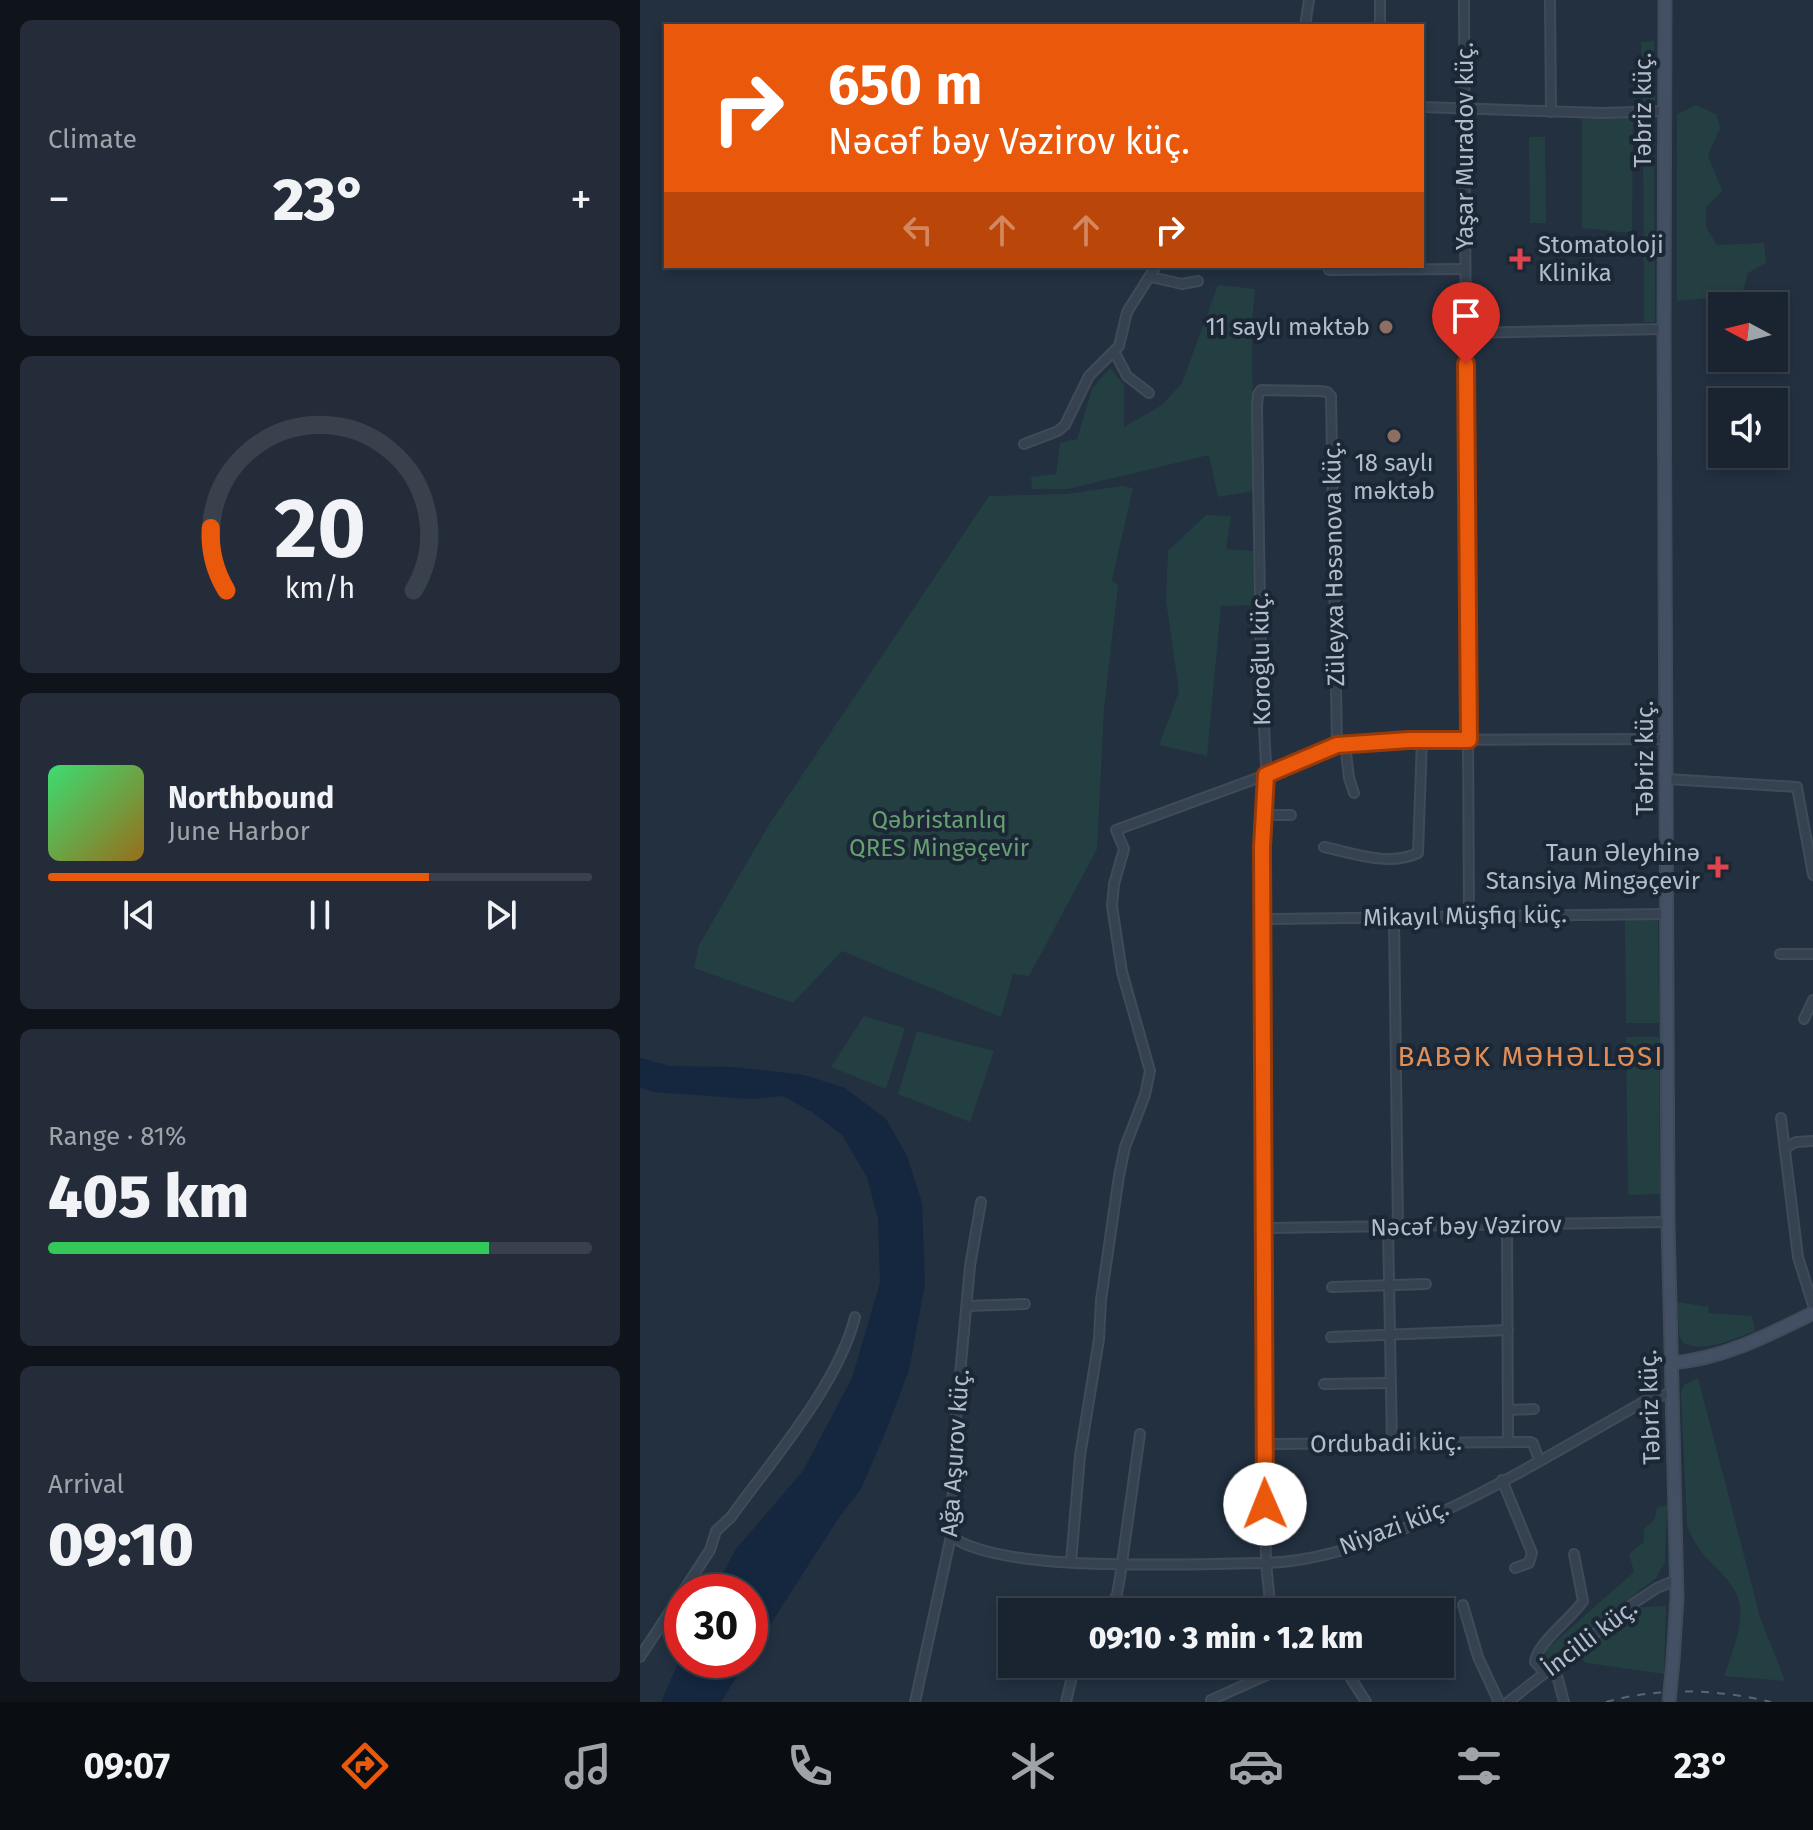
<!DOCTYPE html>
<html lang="en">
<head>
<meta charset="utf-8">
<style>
	:root { --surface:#1a2430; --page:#232c38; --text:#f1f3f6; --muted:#9fa4ab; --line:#38414c; --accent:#ea580c }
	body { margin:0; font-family:"Fira Sans",sans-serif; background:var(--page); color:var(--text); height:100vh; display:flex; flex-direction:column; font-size:30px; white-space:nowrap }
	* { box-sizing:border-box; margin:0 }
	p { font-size:26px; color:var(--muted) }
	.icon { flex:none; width:44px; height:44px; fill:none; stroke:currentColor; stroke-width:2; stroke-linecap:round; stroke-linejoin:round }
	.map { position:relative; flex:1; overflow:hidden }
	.details { display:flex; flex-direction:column; gap:20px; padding:20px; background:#0e141a; width:640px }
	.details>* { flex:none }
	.top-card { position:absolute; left:24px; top:24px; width:760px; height:244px; border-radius:0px; box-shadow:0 4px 12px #0003,0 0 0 2px var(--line); background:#ea580c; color:#fff; overflow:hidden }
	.needle { width:52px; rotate:277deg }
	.buttons { position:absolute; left:1068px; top:292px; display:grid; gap:16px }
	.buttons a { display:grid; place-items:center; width:80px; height:80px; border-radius:0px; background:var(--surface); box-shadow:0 4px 12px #0003,0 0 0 2px var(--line); font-size:40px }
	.speed { position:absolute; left:24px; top:1574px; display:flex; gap:16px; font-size:40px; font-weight:700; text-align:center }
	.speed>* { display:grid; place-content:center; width:104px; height:104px; border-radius:50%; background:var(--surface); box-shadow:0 4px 12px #0003,0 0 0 2px var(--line); line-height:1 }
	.speed .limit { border:12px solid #d22; background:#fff; color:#111 }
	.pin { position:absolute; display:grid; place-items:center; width:68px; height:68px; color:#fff; margin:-82px -34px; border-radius:50% 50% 50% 0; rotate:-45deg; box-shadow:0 0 8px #0007 }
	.pin .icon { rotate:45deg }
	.me { position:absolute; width:88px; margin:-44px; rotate:359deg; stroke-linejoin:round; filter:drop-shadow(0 0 6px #0008) }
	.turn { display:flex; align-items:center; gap:28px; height:168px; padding:0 32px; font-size:36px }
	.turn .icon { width:104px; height:104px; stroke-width:2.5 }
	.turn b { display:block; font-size:56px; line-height:68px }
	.lanes { display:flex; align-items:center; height:76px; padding:0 32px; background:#0003; justify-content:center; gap:40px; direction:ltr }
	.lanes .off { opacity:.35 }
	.big { font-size:60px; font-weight:800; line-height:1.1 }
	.details .widget { flex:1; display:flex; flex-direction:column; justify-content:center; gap:12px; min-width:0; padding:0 28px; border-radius:12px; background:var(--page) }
	.details .dial { align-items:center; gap:0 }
	.dial svg { height:208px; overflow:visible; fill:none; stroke:var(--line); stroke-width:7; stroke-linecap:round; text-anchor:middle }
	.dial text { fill:var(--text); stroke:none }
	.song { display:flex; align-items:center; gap:24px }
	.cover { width:96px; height:96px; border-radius:12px; background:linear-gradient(135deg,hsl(140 70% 55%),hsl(40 70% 35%)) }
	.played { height:8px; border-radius:4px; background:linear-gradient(90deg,var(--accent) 70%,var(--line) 70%) }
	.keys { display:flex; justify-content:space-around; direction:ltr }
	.heat { display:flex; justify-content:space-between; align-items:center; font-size:44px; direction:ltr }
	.charge { height:12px; border-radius:6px; background:linear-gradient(90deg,#34c759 81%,var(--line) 0) }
	.trip { position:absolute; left:358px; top:1598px; width:456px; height:80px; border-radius:0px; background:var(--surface); box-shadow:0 4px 12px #0003,0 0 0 2px var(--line); font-weight:800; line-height:80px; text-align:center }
	.tab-bar { display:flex; height:128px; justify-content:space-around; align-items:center; background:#0a0e13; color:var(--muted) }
	.tab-bar .icon { width:56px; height:56px }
	.tab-bar .current { color:var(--accent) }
	.tab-bar b { font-size:36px; color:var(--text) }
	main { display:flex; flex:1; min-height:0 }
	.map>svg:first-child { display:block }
</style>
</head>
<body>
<main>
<section class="details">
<div class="widget"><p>Climate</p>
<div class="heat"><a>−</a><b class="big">23°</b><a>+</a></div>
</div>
<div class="widget dial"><svg viewBox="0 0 100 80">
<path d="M14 69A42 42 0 1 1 86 69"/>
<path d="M14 69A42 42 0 0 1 8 45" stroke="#ea580c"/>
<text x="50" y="56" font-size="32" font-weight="700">20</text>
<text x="50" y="72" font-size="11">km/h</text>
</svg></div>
<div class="widget">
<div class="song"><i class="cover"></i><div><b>Northbound</b><p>June Harbor</p></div></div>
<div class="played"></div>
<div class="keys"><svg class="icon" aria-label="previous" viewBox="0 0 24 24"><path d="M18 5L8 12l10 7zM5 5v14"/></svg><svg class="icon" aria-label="pause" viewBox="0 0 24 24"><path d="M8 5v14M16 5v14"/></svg><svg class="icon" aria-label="next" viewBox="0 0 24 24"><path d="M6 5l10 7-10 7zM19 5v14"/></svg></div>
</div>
<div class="widget"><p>Range · 81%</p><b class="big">405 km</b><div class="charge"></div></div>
<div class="widget"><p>Arrival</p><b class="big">09:10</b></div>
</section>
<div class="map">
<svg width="1173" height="1702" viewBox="0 0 1173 1702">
	<rect width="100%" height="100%" fill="#223040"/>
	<g fill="#243f41">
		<path d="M1014 41 1015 106 1003 107 1001 42Z"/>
		<path d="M1056 105 1076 114 1080 128 1068 155 1082 191 1066 207V227L1077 245 1124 243 1126 263 1108 273 1102 295 1037 301V114Z"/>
		<path d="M1003 117H1014L1015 322H1004Z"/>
		<path d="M993 118 992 233 942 228V119Z"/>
		<path d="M889 137H905L906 223H890Z"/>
		<path d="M578 285 615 289 612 323 613 491 578 497 569 455 428 489H392L391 477 416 474 420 443 437 439 452 389 470 368 484 385V427L522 405 542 383Z"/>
		<path d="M482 486 493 488 472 580 478 586 464 709 457 849 389 976 373 974 361 1017 202 951 153 1003 54 968 59 945 130 823 349 496 427 494Z"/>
		<path d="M566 515 591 516 586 549 613 551 614 605 581 606 567 756 519 745 539 692 526 600 528 551Z"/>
		<path d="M985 920H1018L1019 1023H986Z"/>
		<path d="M224 1016 265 1028 246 1089 191 1067Z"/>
		<path d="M277 1031 354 1051 330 1122 258 1094Z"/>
		<path d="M986 1037H1019L1020 1194 988 1195Z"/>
		<path d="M1037 1302 1069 1307 1068 1313 1112 1316 1115 1331C1092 1339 1067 1353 1043 1343L1039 1334Z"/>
		<path d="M1058 1378 1120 1617 1145 1681 1084 1676C1092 1653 1109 1615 1095 1591 1079 1564 1059 1560 1047 1525L1041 1393 1044 1385Z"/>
		<path d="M1027 1505 1025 1562 1016 1578 907 1661 905 1655 907 1649 994 1572 989 1554 1004 1542V1529L1015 1519 1017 1507Z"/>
		<path d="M1026 1606 1024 1674 947 1663 941 1659 943 1651 1000 1607Z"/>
	</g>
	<g fill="#14273f">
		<path d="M0 1058 30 1066 93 1067 164 1075 205 1088 246 1119 267 1156 282 1203 285 1284 269 1370 248 1426 221 1489 200 1516 110 1656V1592H73L96 1549 163 1471 212 1378 240 1283 238 1219 227 1177 202 1135 172 1112 143 1096 110 1099 14 1092 0 1087Z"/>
		<path d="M42 1654V1660H107L81 1702H21Z"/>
	</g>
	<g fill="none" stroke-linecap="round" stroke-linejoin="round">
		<defs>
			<g id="street">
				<path d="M740 0V26"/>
				<path d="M824 0 829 916"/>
				<path d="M910 0 911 112"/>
				<path d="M665 26 669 0"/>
				<path d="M782 107 963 113 1025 111"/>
				<path d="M689 270 825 269"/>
				<path d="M511 277 542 284 558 281"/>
				<path d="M826 333 1024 329"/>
				<path d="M475 353 487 376 509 393"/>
				<path d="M384 444 418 431 425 425 449 376 479 346 487 312 516 266"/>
				<path d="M705 744 709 778 714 793"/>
				<path d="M1027 779 1157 787 1173 875"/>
				<path d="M623 815H651"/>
				<path d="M684 847C713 853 749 867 778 853L782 739"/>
				<path d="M754 917 758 1228"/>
				<path d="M623 919 1027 914"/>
				<path d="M1140 954H1173"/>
				<path d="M1164 1019 1173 1000"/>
				<path d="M1141 1118 1158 1257 1173 1305"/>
				<path d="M1145 1148 1156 1142 1173 1141"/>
				<path d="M867 1225 868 1442"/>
				<path d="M748 1227 752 1444"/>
				<path d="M624 1228 1028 1222"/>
				<path d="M692 1287 786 1284"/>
				<path d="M327 1306 385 1304"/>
				<path d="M691 1337 868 1330"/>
				<path d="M684 1384 750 1383"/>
				<path d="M868 1410 894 1409"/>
				<path d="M624 1444 890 1442 893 1443 899 1460"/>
				<path d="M862 1480 892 1553 889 1563 875 1568"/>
				<path d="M311 1536C363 1575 556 1563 626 1563 746 1560 903 1458 1007 1400L1031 1393"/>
				<path d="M431 1562 440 1456 459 1339 461 1300 479 1176 485 1147 505 1095 510 1071 482 972 472 906 474 884 484 849 476 830 626 775 697 745 769 740 1027 739"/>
				<path d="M630 1602 626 1563 624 1444 622 847 626 764 621 670 617 407 618 394 621 390 679 391 687 392 691 396 697 745"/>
				<path d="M823 1605 838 1657 859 1702"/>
				<path d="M469 1612 477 1594 480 1577 500 1434"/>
				<path d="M0 1657 70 1550 76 1531 91 1517C132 1460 198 1385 215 1317"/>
				<path d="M689 1664 707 1672 726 1702"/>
				<path d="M914 1664 924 1702"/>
				<path d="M904 1672 895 1662C896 1644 932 1618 943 1601L934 1554"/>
				<path d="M571 1700 640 1669 675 1664"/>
				<path d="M275 1702 311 1536 316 1418 330 1266 341 1202"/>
				<path d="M426 1702 435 1664"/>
				<path d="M868 1702 994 1603 1017 1588 1036 1580"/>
			</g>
			<g id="secondary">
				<path d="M1025 0 1024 329 1028 1222 1037 1598 1033 1661"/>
				<path d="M1031 1363C1082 1359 1127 1336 1173 1313"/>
			</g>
		</defs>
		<use href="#street" stroke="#3f4b59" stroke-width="12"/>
		<use href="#secondary" stroke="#3f4b59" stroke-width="15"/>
		<use href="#street" stroke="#364250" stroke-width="8"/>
		<use href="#secondary" stroke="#435063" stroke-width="11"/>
		<path stroke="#576677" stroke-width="2" stroke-dasharray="8 8" stroke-linecap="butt" d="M966 1702C1020 1687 1077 1689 1131 1702"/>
		<defs>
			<path id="secondary-bridge" d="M1029 1702 1033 1661"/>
		</defs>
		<use href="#secondary-bridge" stroke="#3f4b59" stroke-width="15" stroke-linecap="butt"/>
		<use href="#secondary-bridge" stroke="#435063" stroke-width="11"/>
	</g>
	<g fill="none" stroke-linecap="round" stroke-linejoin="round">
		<defs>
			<path id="route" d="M625 1504 622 847 626 775 697 745 769 740H829L826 364"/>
		</defs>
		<use href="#route" stroke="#983908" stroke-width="20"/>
		<use href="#route" stroke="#ea580c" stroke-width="14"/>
	</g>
	<g fill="#e0444e" stroke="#1b2735" stroke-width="3">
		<path d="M876 247h8v8h8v8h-8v8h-8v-8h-8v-8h8z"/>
		<path d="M1074 855h8v8h8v8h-8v8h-8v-8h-8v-8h8z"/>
	</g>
	<g fill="#8d6e63" stroke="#1b2735" stroke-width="3">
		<circle cx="746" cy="327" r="8"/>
		<circle cx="754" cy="436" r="8"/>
	</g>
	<g text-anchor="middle" stroke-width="8" stroke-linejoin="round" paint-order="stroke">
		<g font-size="24" fill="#b2bccb" stroke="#1b2735">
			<text transform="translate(1003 110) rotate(-90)" y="8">Təbriz küç.</text>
			<text transform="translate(825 146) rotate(-90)" y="8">Yaşar Muradov küç.</text>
			<text transform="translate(694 564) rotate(-91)" y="8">Züleyxa Həsənova küç.</text>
			<text transform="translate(621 659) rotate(-91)" y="8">Koroğlu küç.</text>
			<text transform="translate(1005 758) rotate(-90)" y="8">Təbriz küç.</text>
			<text transform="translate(825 916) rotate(-1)" y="8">Mikayıl Müşfiq küç.</text>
			<text transform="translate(826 1226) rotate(-1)" y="8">Nəcəf bəy Vəzirov</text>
			<text transform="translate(1010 1407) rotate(-92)" y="8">Təbriz küç.</text>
			<text transform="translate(746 1443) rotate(-1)" y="8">Ordubadi küç.</text>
			<text transform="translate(315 1453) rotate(-86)" y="8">Ağa Aşurov küç.</text>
			<text transform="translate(754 1527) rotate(-21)" y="8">Niyazi küç.</text>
			<text transform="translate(950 1638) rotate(-37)" y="8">İncilli küç.</text>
		</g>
		<g font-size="24" fill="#b2bccb" stroke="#1b2735" text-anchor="end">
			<text x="898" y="253" text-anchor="start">Stomatoloji<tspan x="898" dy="28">Klinika</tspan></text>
			<text x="730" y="335">11 saylı məktəb</text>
			<text x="754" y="471" text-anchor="middle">18 saylı<tspan x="754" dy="28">məktəb</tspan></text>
			<text x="1060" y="861">Taun Əleyhinə<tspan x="1060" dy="28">Stansiya Mingəçevir</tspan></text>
		</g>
		<g font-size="24" fill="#679e72" stroke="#1b2735">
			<text x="299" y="828">Qəbristanlıq<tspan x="299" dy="28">QRES Mingəçevir</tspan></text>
		</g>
		<g font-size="28" letter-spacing="2" fill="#e08f58" stroke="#1b2735">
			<text x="891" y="1066">BABƏK MƏHƏLLƏSI</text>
		</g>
	</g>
</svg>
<div class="buttons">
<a><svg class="needle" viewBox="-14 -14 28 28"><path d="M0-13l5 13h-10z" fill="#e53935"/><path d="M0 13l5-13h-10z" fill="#9fa4ab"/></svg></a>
<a><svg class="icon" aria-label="sound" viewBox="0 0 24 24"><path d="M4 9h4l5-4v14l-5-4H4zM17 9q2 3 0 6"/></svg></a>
</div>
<div class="speed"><div class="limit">30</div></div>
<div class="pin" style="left:826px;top:364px;background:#d93025"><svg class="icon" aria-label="arrive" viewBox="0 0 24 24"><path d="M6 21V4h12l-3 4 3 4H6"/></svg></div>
<svg class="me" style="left:625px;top:1504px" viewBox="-20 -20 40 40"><circle r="19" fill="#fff"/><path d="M0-13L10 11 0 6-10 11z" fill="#ea580c"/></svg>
<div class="trip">09:10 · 3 min · 1.2 km</div>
<div class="top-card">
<div class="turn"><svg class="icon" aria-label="right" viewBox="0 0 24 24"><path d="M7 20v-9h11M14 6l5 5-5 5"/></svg><div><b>650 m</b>Nəcəf bəy Vəzirov küç.</div></div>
<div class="lanes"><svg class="icon off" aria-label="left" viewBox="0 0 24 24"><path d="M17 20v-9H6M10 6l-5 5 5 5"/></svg><svg class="icon off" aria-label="ahead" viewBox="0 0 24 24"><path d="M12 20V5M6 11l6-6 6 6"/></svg><svg class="icon off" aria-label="ahead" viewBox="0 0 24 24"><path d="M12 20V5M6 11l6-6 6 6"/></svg><svg class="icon" aria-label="right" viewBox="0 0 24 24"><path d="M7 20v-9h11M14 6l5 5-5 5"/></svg></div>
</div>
</div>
</main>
<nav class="tab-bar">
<b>09:07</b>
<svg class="icon current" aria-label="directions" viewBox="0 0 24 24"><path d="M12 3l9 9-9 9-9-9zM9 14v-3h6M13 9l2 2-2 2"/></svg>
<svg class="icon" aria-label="music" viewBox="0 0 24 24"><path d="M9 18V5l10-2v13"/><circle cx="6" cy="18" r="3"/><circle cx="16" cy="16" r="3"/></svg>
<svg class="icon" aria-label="phone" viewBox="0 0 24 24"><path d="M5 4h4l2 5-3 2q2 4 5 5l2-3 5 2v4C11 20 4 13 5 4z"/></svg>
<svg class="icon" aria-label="climate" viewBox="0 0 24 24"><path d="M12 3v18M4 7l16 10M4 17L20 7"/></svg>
<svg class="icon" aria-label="car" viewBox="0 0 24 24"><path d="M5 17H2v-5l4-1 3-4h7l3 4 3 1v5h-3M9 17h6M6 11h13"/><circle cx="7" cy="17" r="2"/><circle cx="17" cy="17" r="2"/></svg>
<svg class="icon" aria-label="filters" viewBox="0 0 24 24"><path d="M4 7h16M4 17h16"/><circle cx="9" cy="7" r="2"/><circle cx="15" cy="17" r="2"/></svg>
<b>23°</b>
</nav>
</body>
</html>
